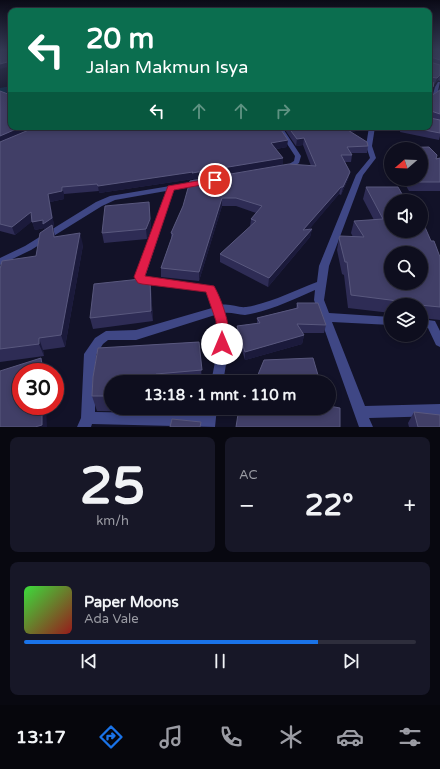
<!DOCTYPE html>
<html lang="id">
<head>
<meta charset="utf-8">
<style>
	:root { --surface:#0e0e1e; --page:#171727; --text:#f1f3f6; --muted:#9b9ca4; --line:#2e2e3c; --accent:#1a73e8 }
	body { margin:0; font-family:"Varela Round",sans-serif; background:var(--page); color:var(--text); height:100vh; display:flex; flex-direction:column; font-size:15px; white-space:nowrap }
	* { box-sizing:border-box; margin:0 }
	p { font-size:13px; color:var(--muted) }
	.icon { flex:none; width:22px; height:22px; fill:none; stroke:currentColor; stroke-width:2; stroke-linecap:round; stroke-linejoin:round }
	.map { position:relative; height:427px; overflow:hidden }
	.sheet { display:flex; flex-direction:column; gap:10px; padding:10px; background:#080810; flex:1 }
	.sheet>* { flex:none }
	.banner { position:absolute; left:8px; top:8px; width:424px; height:122px; border-radius:8px; box-shadow:0 2px 6px #0003,0 0 0 1px var(--line); background:#0b6e4f; color:#fff; overflow:hidden }
	.needle { width:26px; rotate:251deg }
	.tools { position:absolute; left:384px; top:142px; display:grid; gap:8px }
	.tools a { display:grid; place-items:center; width:44px; height:44px; border-radius:50%; background:var(--surface); box-shadow:0 2px 6px #0003,0 0 0 1px var(--line); font-size:20px }
	.speed { position:absolute; left:12px; top:363px; display:flex; gap:8px; font-size:20px; font-weight:700; text-align:center }
	.speed>* { display:grid; place-content:center; width:52px; height:52px; border-radius:50%; background:var(--surface); box-shadow:0 2px 6px #0003,0 0 0 1px var(--line); line-height:1 }
	.speed .limit { border:6px solid #d22; background:#fff; color:#111 }
	.pin { position:absolute; display:grid; place-items:center; width:34px; height:34px; color:#fff; margin:-17px; border:2px solid #fff; border-radius:50%; box-shadow:0 1px 4px #0007 }
	.me { position:absolute; width:44px; margin:-22px; rotate:0deg; stroke-linejoin:round; filter:drop-shadow(0 0 3px #0008) }
	.turn { display:flex; align-items:center; gap:14px; height:84px; padding:0 12px; font-size:18px }
	.turn .icon { width:52px; height:52px; stroke-width:2.5 }
	.turn b { display:block; font-size:28px; line-height:34px }
	.lanes { display:flex; align-items:center; height:38px; padding:0 12px; background:#0003; justify-content:center; gap:20px; direction:ltr }
	.lanes .off { opacity:.35 }
	.big { font-size:30px; font-weight:800; line-height:1.1 }
	.sheet .widget { flex:1; display:flex; flex-direction:column; justify-content:center; gap:6px; min-width:0; padding:0 14px; border-radius:8px; background:var(--page) }
	.sheet .dial { align-items:center; gap:0 }
	.dial b { font-size:52px; line-height:1 }
	.song { display:flex; align-items:center; gap:12px }
	.cover { width:48px; height:48px; border-radius:6px; background:linear-gradient(135deg,hsl(120 70% 55%),hsl(0 70% 35%)) }
	.played { height:4px; border-radius:2px; background:linear-gradient(90deg,var(--accent) 75%,var(--line) 75%) }
	.keys { display:flex; justify-content:space-around; direction:ltr }
	.heat { display:flex; justify-content:space-between; align-items:center; font-size:22px; direction:ltr }
	.sheet .tiles { flex:1; display:grid; gap:10px; grid-template-columns:1fr 1fr }
	.widget:last-child { grid-column:span 2 }
	.trip { position:absolute; left:104px; top:375px; width:232px; height:40px; border-radius:20px; background:var(--surface); box-shadow:0 2px 6px #0003,0 0 0 1px var(--line); font-weight:800; line-height:40px; text-align:center }
	.tab-bar { display:flex; height:64px; justify-content:space-around; align-items:center; background:#06060c; color:var(--muted) }
	.tab-bar .icon { width:28px; height:28px }
	.tab-bar .active { color:var(--accent) }
	.tab-bar b { font-size:18px; color:var(--text) }
	.map>svg:first-child { display:block }
</style>
</head>
<body>
<div class="map">
<svg width="440" height="427" viewBox="0 0 440 427">
	<rect width="100%" height="100%" fill="#121228"/>
	<g fill="none" stroke-linecap="round" stroke-linejoin="round">
		<path fill="#0e2a45" fill-rule="evenodd" d="M11 86V98L0 100V88Z"/>
		<g fill="#3f4785" fill-rule="evenodd">
			<path d="M438 82H440L437 95 429 100V96L433 94 435 87Z"/>
			<path d="M276 127H282L301 156 299 163 290 169 284 171 281 169 294 161 295 156Z"/>
			<path d="M369 127H375L372 146 376 158 363 175 329 266 324 300 329 313 391 317V325L332 322 365 406 440 404V416L369 418 373 427H359L314 300 315 290C295 299 267 312 245 315 238 315 231 312 224 313 232 334 227 360 223 382H211C215 364 221 333 215 315L136 340H108L103 344 96 355 95 412 203 414 205 408H217L215 427 92 424 91 427H77L81 418 84 354 95 338 106 331 136 330 212 308 206 292 142 283 139 282 135 277 166 191 115 200 102 206 31 250 0 265V258L25 246 96 202 110 196 200 181H203L204 183 203 185 174 190 145 277 214 286 221 305C230 303 238 308 246 307 270 303 294 291 317 282L319 266 356 175 370 158 366 146Z"/>
			<path d="M421 319 435 321 440 331V347L436 345 428 328 421 327Z"/>
		</g>
	</g>
	<g fill="#2e2c55">
		<path d="M429 50H440V81L438 80 435 83H434L432 93 430 94 431 96 439 90 440 87V136L439 140 400 132 401 127H429Z"/>
		<path d="M0 91 11 127 287 147 276 149 283 165 193 180V179L99 193V191L64 194V199L50 202 54 226 53 227 55 237 83 245 65 347 43 350 44 356 0 362V269L36 256 45 230 44 228 35 230 32 221 15 235 0 231Z"/>
		<path d="M283 127H363V130L350 132 368 146 367 153H351L352 155 351 162H345L350 172 348 179 341 195 339 194 309 229H312L310 237 268 287 220 262V254L250 227 251 219 256 213 236 206H222L199 281 161 277V268L171 239V233L183 206 311 166 303 145 296 146Z"/>
		<path d="M390 148 436 159 440 158V191H409L402 179H421L391 149V162L388 157Z"/>
		<path d="M366 187 431 241 440 257V320L421 318V305H391V313L348 308 344 275 342 274 337 250 339 238 353 237 351 233 354 221 374 220 363 199Z"/>
		<path d="M149 202 151 229 147 239 104 243 102 233Z"/>
		<path d="M150 278 151 288 153 321 93 329 90 318Z"/>
		<path d="M297 303 326 325 324 333H302L304 335 302 344 245 360 237 334V326L257 323V318L296 308Z"/>
		<path d="M199 342 202 382H111V408H157V412L97 411 92 396 93 377 98 348Z"/>
		<path d="M414 412 440 427H409L408 423Z"/>
	</g>
	<g fill="#1b1a3b">
		<path d="M11 61V66L0 69V64Z"/>
		<path d="M440 75 438 80 435 83 437 78Z"/>
		<path d="M433 87 432 93 429 95V90Z"/>
		<path d="M21 127H38L0 143V136Z"/>
		<path d="M343 127H363V130L341 133Z"/>
		<path d="M304 138 303 145 296 146 297 139Z"/>
		<path d="M288 140 287 147 270 150 271 143Z"/>
		<path d="M283 158V165L193 180V179L99 193 98 186Z"/>
		<path d="M350 172 348 179 341 195 343 187Z"/>
		<path d="M62 187 64 194V199L50 202 54 226 53 227 55 237 57 249 45 232 44 228 35 230 32 222 48 194Z"/>
		<path d="M341 187 339 194 302 238 303 230Z"/>
		<path d="M222 198V206L199 281V272Z"/>
		<path d="M149 202 151 229 147 239 146 229Z"/>
		<path d="M31 212 34 220 15 235 12 227Z"/>
		<path d="M312 229 310 237 268 287 269 278Z"/>
		<path d="M80 233 83 245 65 347 61 335Z"/>
		<path d="M150 278 151 288 153 321 151 311Z"/>
		<path d="M304 335 302 344 245 360V352Z"/>
		<path d="M39 338 43 350 44 356 39 344Z"/>
		<path d="M41 358 45 368 46 372H43Z"/>
		<path d="M42 406H46L47 427H35Z"/>
	</g>
	<g fill="#413f67" stroke="#59587e" fill-rule="evenodd">
		<path d="M0 50H11V61L0 64Z"/>
		<path d="M429 50H440V60L431 57 429 59Z"/>
		<path d="M429 59 430 62 440 65V75L437 78 430 77 429 81 434 83 433 87 429 90 431 96 440 90V114L431 111 429 113 430 118 440 120V133L409 127H429Z"/>
		<path d="M0 91 8 94 11 93V127H21L0 136Z"/>
		<path d="M36 127H279L288 140 271 143 283 158 192 173 193 172 98 186 97 184 62 187V191L48 194 52 218 43 224V220L32 222 31 212 12 227 0 224V142Z"/>
		<path d="M288 127H343L367 142 368 146 347 147 352 155H341L350 172 343 187H341L303 230 312 229 269 278 220 254 256 221 251 219 262 206 236 198H222L199 272 161 268 173 234 171 233 183 206 190 181 289 164 316 166 304 138 297 139Z"/>
		<path d="M429 147 437 155 436 159 440 158V182H412L410 179H421V149H391V150L390 148Z"/>
		<path d="M366 187H398L406 201H391V231H421V218L431 241H434L440 257V307L399 303 398 301 351 295 347 262H345L339 238 340 236 364 237 354 221 383 219ZM391 253H421V283H391Z"/>
		<path d="M149 202 150 219 146 229 102 233 105 206Z"/>
		<path d="M52 225 54 237 80 233 61 335 39 338V344L0 349V269L2 261 36 256 40 233Z"/>
		<path d="M150 278 151 311 90 318 94 284Z"/>
		<path d="M297 303H318L326 325 297 324 304 335 245 352 237 326 260 323 257 318 298 308Z"/>
		<path d="M199 342 202 370 156 374V382H111V396H92L93 377 98 348Z"/>
		<path d="M41 358 43 372H21V406H42V425L35 427H0V371Z"/>
		<path d="M313 358 320 382H255L264 360Z"/>
		<path d="M329 406 340 408V427H236L239 408H329Z"/>
		<path d="M414 412 440 415V427H418Z"/>
		<path d="M172 419 201 422 200 427H170Z"/>
	</g>
	<linearGradient id="sky" x2="0" y2="1"><stop stop-color="#0a0a16"/><stop offset="0.45" stop-color="#333953"/><stop offset="1" stop-color="#333953" stop-opacity="0"/></linearGradient>
	<rect width="440" height="110" fill="url(#sky)"/>
	<path fill="#e11d48" stroke="#92132f" d="M215 178 218 179V182L174 190 145 276 214 286C222 300 234 333 227 348L222 350 217 348 216 344V321L206 292 142 284 138 283 134 277 168 186Z"/>
</svg>
<div class="tools">
<a><svg class="needle" viewBox="-14 -14 28 28"><path d="M0-13l5 13h-10z" fill="#e53935"/><path d="M0 13l5-13h-10z" fill="#9b9ca4"/></svg></a>
<a><svg class="icon" aria-label="sound" viewBox="0 0 24 24"><path d="M4 9h4l5-4v14l-5-4H4zM17 9q2 3 0 6"/></svg></a>
<a><svg class="icon" aria-label="search" viewBox="0 0 24 24"><circle cx="10" cy="10" r="6"/><path d="M15 15l6 6"/></svg></a>
<a><svg class="icon" aria-label="layers" viewBox="0 0 24 24"><path d="M12 4l9 5-9 5-9-5zM3 14l9 5 9-5"/></svg></a>
</div>
<div class="speed"><div class="limit">30</div></div>
<div class="pin" style="left:215px;top:180px;background:#d93025"><svg class="icon" aria-label="arrive" viewBox="0 0 24 24"><path d="M6 21V4h12l-3 4 3 4H6"/></svg></div>
<svg class="me" style="left:222px;top:344px" viewBox="-20 -20 40 40"><circle r="19" fill="#fff"/><path d="M0-13L10 11 0 6-10 11z" fill="#e11d48"/></svg>
<div class="trip">13:18 · 1 mnt · 110 m</div>
<div class="banner">
<div class="turn"><svg class="icon" aria-label="left" viewBox="0 0 24 24"><path d="M17 20v-9H6M10 6l-5 5 5 5"/></svg><div><b>20 m</b>Jalan Makmun Isya</div></div>
<div class="lanes"><svg class="icon" aria-label="left" viewBox="0 0 24 24"><path d="M17 20v-9H6M10 6l-5 5 5 5"/></svg><svg class="icon off" aria-label="ahead" viewBox="0 0 24 24"><path d="M12 20V5M6 11l6-6 6 6"/></svg><svg class="icon off" aria-label="ahead" viewBox="0 0 24 24"><path d="M12 20V5M6 11l6-6 6 6"/></svg><svg class="icon off" aria-label="right" viewBox="0 0 24 24"><path d="M7 20v-9h11M14 6l5 5-5 5"/></svg></div>
</div>
</div>
<section class="sheet">
<div class="tiles">
<div class="widget dial"><b>25</b><p>km/h</p></div>
<div class="widget"><p>AC</p>
<div class="heat"><a>−</a><b class="big">22°</b><a>+</a></div>
</div>
<div class="widget">
<div class="song"><i class="cover"></i><div><b>Paper Moons</b><p>Ada Vale</p></div></div>
<div class="played"></div>
<div class="keys"><svg class="icon" aria-label="previous" viewBox="0 0 24 24"><path d="M18 5L8 12l10 7zM5 5v14"/></svg><svg class="icon" aria-label="pause" viewBox="0 0 24 24"><path d="M8 5v14M16 5v14"/></svg><svg class="icon" aria-label="next" viewBox="0 0 24 24"><path d="M6 5l10 7-10 7zM19 5v14"/></svg></div>
</div>
</div>
</section>
<nav class="tab-bar">
<b>13:17</b>
<svg class="icon active" aria-label="directions" viewBox="0 0 24 24"><path d="M12 3l9 9-9 9-9-9zM9 14v-3h6M13 9l2 2-2 2"/></svg>
<svg class="icon" aria-label="music" viewBox="0 0 24 24"><path d="M9 18V5l10-2v13"/><circle cx="6" cy="18" r="3"/><circle cx="16" cy="16" r="3"/></svg>
<svg class="icon" aria-label="phone" viewBox="0 0 24 24"><path d="M5 4h4l2 5-3 2q2 4 5 5l2-3 5 2v4C11 20 4 13 5 4z"/></svg>
<svg class="icon" aria-label="climate" viewBox="0 0 24 24"><path d="M12 3v18M4 7l16 10M4 17L20 7"/></svg>
<svg class="icon" aria-label="car" viewBox="0 0 24 24"><path d="M5 17H2v-5l4-1 3-4h7l3 4 3 1v5h-3M9 17h6M6 11h13"/><circle cx="7" cy="17" r="2"/><circle cx="17" cy="17" r="2"/></svg>
<svg class="icon" aria-label="filters" viewBox="0 0 24 24"><path d="M4 7h16M4 17h16"/><circle cx="9" cy="7" r="2"/><circle cx="15" cy="17" r="2"/></svg>
</nav>
</body>
</html>
